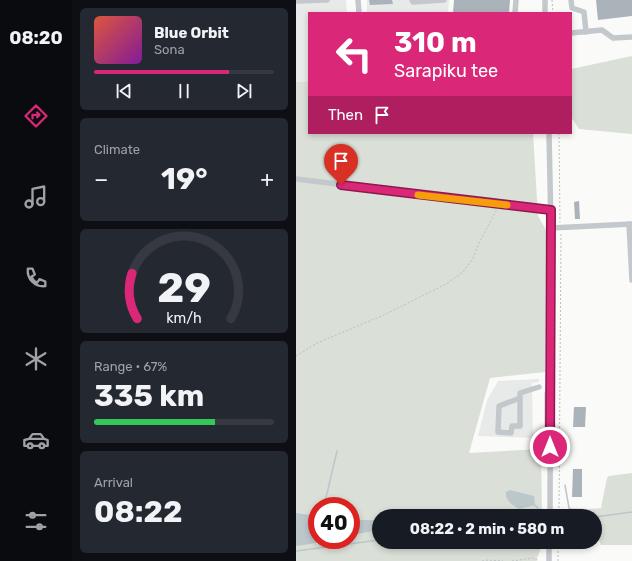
<!DOCTYPE html>
<html lang="en">
<head>
<meta charset="utf-8">
<style>
	:root { --surface:#171b24; --page:#242831; --text:#f1f3f6; --muted:#9ea1a6; --line:#363941; --accent:#db2777 }
	body { margin:0; font-family:Rubik,sans-serif; background:var(--page); color:var(--text); height:100vh; display:flex; flex-direction:column; font-size:15px; white-space:nowrap }
	* { box-sizing:border-box; margin:0 }
	p { font-size:13px; color:var(--muted) }
	.icon { flex:none; width:22px; height:22px; fill:none; stroke:currentColor; stroke-width:2; stroke-linecap:round; stroke-linejoin:round }
	.map { position:relative; flex:1; overflow:hidden }
	.drawer { display:flex; flex-direction:column; gap:8px; padding:8px; background:#0d0f14; width:224px }
	.drawer>* { flex:none }
	.hud { position:absolute; left:12px; top:12px; width:264px; height:122px; border-radius:0px; box-shadow:0 2px 6px #0003; background:#db2777; color:#fff; overflow:hidden }
	.speed { position:absolute; left:12px; top:497px; display:flex; gap:8px; font-size:20px; font-weight:700; text-align:center }
	.speed>* { display:grid; place-content:center; width:52px; height:52px; border-radius:50%; background:var(--surface); box-shadow:0 2px 6px #0003; line-height:1 }
	.speed .limit { border:6px solid #d22; background:#fff; color:#111 }
	.pin { position:absolute; display:grid; place-items:center; width:34px; height:34px; color:#fff; margin:-41px -17px; border-radius:50% 50% 50% 0; rotate:-45deg; box-shadow:0 0 4px #0007 }
	.pin .icon { rotate:45deg }
	.me { position:absolute; width:44px; margin:-22px; rotate:0deg; stroke-linejoin:round; filter:drop-shadow(0 0 3px #0008) }
	.turn { display:flex; align-items:center; gap:14px; height:84px; padding:0 20px; font-size:18px }
	.turn .icon { width:52px; height:52px; stroke-width:2.5 }
	.turn b { display:block; font-size:28px; line-height:34px }
	.then { display:flex; align-items:center; height:38px; padding:0 20px; background:#0003; gap:8px; font-size:15px }
	.big { font-size:30px; font-weight:700; line-height:1.1 }
	.drawer .tile { flex:1; display:flex; flex-direction:column; justify-content:center; gap:6px; min-width:0; padding:0 14px; border-radius:6px; background:var(--page) }
	.drawer .dial { align-items:center; gap:0 }
	.dial svg { height:104px; overflow:visible; fill:none; stroke:var(--line); stroke-width:7; stroke-linecap:round; text-anchor:middle }
	.dial text { fill:var(--text); stroke:none }
	.song { display:flex; align-items:center; gap:12px }
	.cover { width:48px; height:48px; border-radius:6px; background:linear-gradient(135deg,hsl(10 70% 55%),hsl(290 70% 35%)) }
	.played { height:4px; border-radius:2px; background:linear-gradient(90deg,var(--accent) 75%,var(--line) 75%) }
	.keys { display:flex; justify-content:space-around; direction:ltr }
	.heat { display:flex; justify-content:space-between; align-items:center; font-size:22px; direction:ltr }
	.charge { height:6px; border-radius:3px; background:linear-gradient(90deg,#34c759 67%,var(--line) 0) }
	.trip { position:absolute; left:76px; top:509px; width:230px; height:40px; border-radius:20px; background:var(--surface); box-shadow:0 2px 6px #0003; font-weight:700; line-height:40px; text-align:center }
	main { display:flex; flex:1; min-height:0 }
	.dock { display:flex; flex-direction:column; width:72px; justify-content:space-around; align-items:center; background:#090b0e; color:var(--muted) }
	.dock .icon { width:28px; height:28px }
	.dock .selected { color:var(--accent) }
	.dock b { font-size:18px; color:var(--text) }
	.map>svg:first-child { display:block }
</style>
</head>
<body>
<main>
<nav class="dock">
<b>08:20</b>
<svg class="icon selected" aria-label="directions" viewBox="0 0 24 24"><path d="M12 3l9 9-9 9-9-9zM9 14v-3h6M13 9l2 2-2 2"/></svg>
<svg class="icon" aria-label="music" viewBox="0 0 24 24"><path d="M9 18V5l10-2v13"/><circle cx="6" cy="18" r="3"/><circle cx="16" cy="16" r="3"/></svg>
<svg class="icon" aria-label="phone" viewBox="0 0 24 24"><path d="M5 4h4l2 5-3 2q2 4 5 5l2-3 5 2v4C11 20 4 13 5 4z"/></svg>
<svg class="icon" aria-label="climate" viewBox="0 0 24 24"><path d="M12 3v18M4 7l16 10M4 17L20 7"/></svg>
<svg class="icon" aria-label="car" viewBox="0 0 24 24"><path d="M5 17H2v-5l4-1 3-4h7l3 4 3 1v5h-3M9 17h6M6 11h13"/><circle cx="7" cy="17" r="2"/><circle cx="17" cy="17" r="2"/></svg>
<svg class="icon" aria-label="filters" viewBox="0 0 24 24"><path d="M4 7h16M4 17h16"/><circle cx="9" cy="7" r="2"/><circle cx="15" cy="17" r="2"/></svg>
</nav>
<section class="drawer">
<div class="tile">
<div class="song"><i class="cover"></i><div><b>Blue Orbit</b><p>Sona</p></div></div>
<div class="played"></div>
<div class="keys"><svg class="icon" aria-label="previous" viewBox="0 0 24 24"><path d="M18 5L8 12l10 7zM5 5v14"/></svg><svg class="icon" aria-label="pause" viewBox="0 0 24 24"><path d="M8 5v14M16 5v14"/></svg><svg class="icon" aria-label="next" viewBox="0 0 24 24"><path d="M6 5l10 7-10 7zM19 5v14"/></svg></div>
</div>
<div class="tile"><p>Climate</p>
<div class="heat"><a>−</a><b class="big">19°</b><a>+</a></div>
</div>
<div class="tile dial"><svg viewBox="0 0 100 80">
<path d="M14 69A42 42 0 1 1 86 69"/>
<path d="M14 69A42 42 0 0 1 10 34" stroke="#db2777"/>
<text x="50" y="56" font-size="32" font-weight="700">29</text>
<text x="50" y="72" font-size="11">km/h</text>
</svg></div>
<div class="tile"><p>Range · 67%</p><b class="big">335 km</b><div class="charge"></div></div>
<div class="tile"><p>Arrival</p><b class="big">08:22</b></div>
</section>
<div class="map">
<svg width="336" height="561" viewBox="0 0 336 561">
	<rect width="100%" height="100%" fill="#fafaf8"/>
	<g fill="#e8e9e9">
		<path d="M0 0H50L51 13H13V82H0Z"/>
		<path d="M71 0H153L152 13H71Z"/>
		<path d="M243 379V382L236 383 237 438 182 436 191 400 202 381Z"/>
	</g>
	<g fill="#dadfd7" fill-rule="evenodd">
		<path d="M336 56V134L283 129 275 117V69Z"/>
		<path d="M0 82H13V133H237L242 216 250 230 249 372 194 378 173 453 245 449 246 516H83V542H246V545L240 561H0ZM21 506H55V540H21Z"/>
		<path d="M249 391 251 392 252 395 251 426 249 428 248 426V393Z"/>
		<path d="M336 473V545H305L303 540H299V516H273V508C284 508 293 510 305 508L311 478 313 476Z"/>
	</g>
	<g fill="#bbc7cb">
		<path d="M214 490 238 496 239 505 223 509C217 505 209 501 210 492Z"/>
		<path d="M0 513 21 516V540H33L14 544 0 546Z"/>
		<path d="M55 520H83V530L55 535Z"/>
	</g>
	<g fill="none" stroke-linecap="round" stroke-linejoin="round">
		<g stroke="#bbc7cb" stroke-width="1.5">
			<path d="M269 485 273 508 281 516"/>
			<path d="M239 505 245 512H246"/>
			<path d="M28 506 41 451"/>
			<path d="M267 513 286 516"/>
			<path d="M299 517 336 512"/>
			<path d="M0 551 83 540"/>
		</g>
	</g>
	<g fill="#aab3b9">
		<path d="M73 0H96L97 4 74 5Z"/>
		<path d="M158 0H214L213 13H157Z"/>
		<path d="M300 0H336V16L302 20Z"/>
		<path d="M283 201 284 219H279L278 202Z"/>
		<path d="M278 407H290L289 427H277Z"/>
		<path d="M277 469H286V497H276Z"/>
	</g>
	<g fill="none" stroke-linecap="round" stroke-linejoin="round">
		<g stroke="#bbbfc2" stroke-width="1" stroke-dasharray="2 2" stroke-linecap="butt">
			<path d="M256 0 257 13"/>
			<path d="M263 133 264 222"/>
			<path d="M0 356 21 343 88 315 150 284 167 272 177 258 183 243 201 209"/>
			<path d="M263 516 265 234"/>
			<path d="M186 561 192 560 207 561"/>
			<path d="M216 561 237 558 243 561"/>
			<path d="M262 561V542"/>
		</g>
		<g stroke="#c3c8cc" stroke-width="5.5">
			<path d="M62 0 63 13"/>
			<path d="M116 0 117 2 148 0"/>
			<path d="M249 0V13"/>
			<path d="M275 0 276 8 288 12 290 32"/>
			<path d="M0 1 31 0"/>
			<path d="M219 13 220 0"/>
			<path d="M275 33 306 30 317 38 336 37"/>
			<path d="M253 133 255 228 254 516"/>
			<path d="M0 179 255 210"/>
			<path d="M333 224 336 280"/>
			<path d="M255 228 336 224"/>
			<path d="M224 398 203 406 202 432 215 433 216 426H224V393L243 387"/>
			<path d="M253 561V542"/>
		</g>
	</g>
	<g fill="none" stroke-linecap="round" stroke-linejoin="round">
		<defs>
			<path id="route" d="M45 185 255 210 254 447"/>
		</defs>
		<use href="#route" stroke="#8e194d" stroke-width="10"/>
		<use href="#route" stroke="#db2777" stroke-width="7"/>
		<path stroke="#f59e0b" stroke-width="7" d="M122 195 211 205"/>
	</g>
</svg>
<div class="speed"><div class="limit">40</div></div>
<div class="pin" style="left:45px;top:185px;background:#d93025"><svg class="icon" aria-label="arrive" viewBox="0 0 24 24"><path d="M6 21V4h12l-3 4 3 4H6"/></svg></div>
<svg class="me" style="left:254px;top:447px" viewBox="-20 -20 40 40"><circle r="17" fill="#db2777" stroke="#fff" stroke-width="3"/><path d="M0-11L8 9 0 5-8 9z" fill="#fff"/></svg>
<div class="trip">08:22 · 2 min · 580 m</div>
<div class="hud">
<div class="turn"><svg class="icon" aria-label="left" viewBox="0 0 24 24"><path d="M17 20v-9H6M10 6l-5 5 5 5"/></svg><div><b>310 m</b>Sarapiku tee</div></div>
<div class="then">Then<svg class="icon" aria-label="arrive" viewBox="0 0 24 24"><path d="M6 21V4h12l-3 4 3 4H6"/></svg></div>
</div>
</div>
</main>
</body>
</html>
